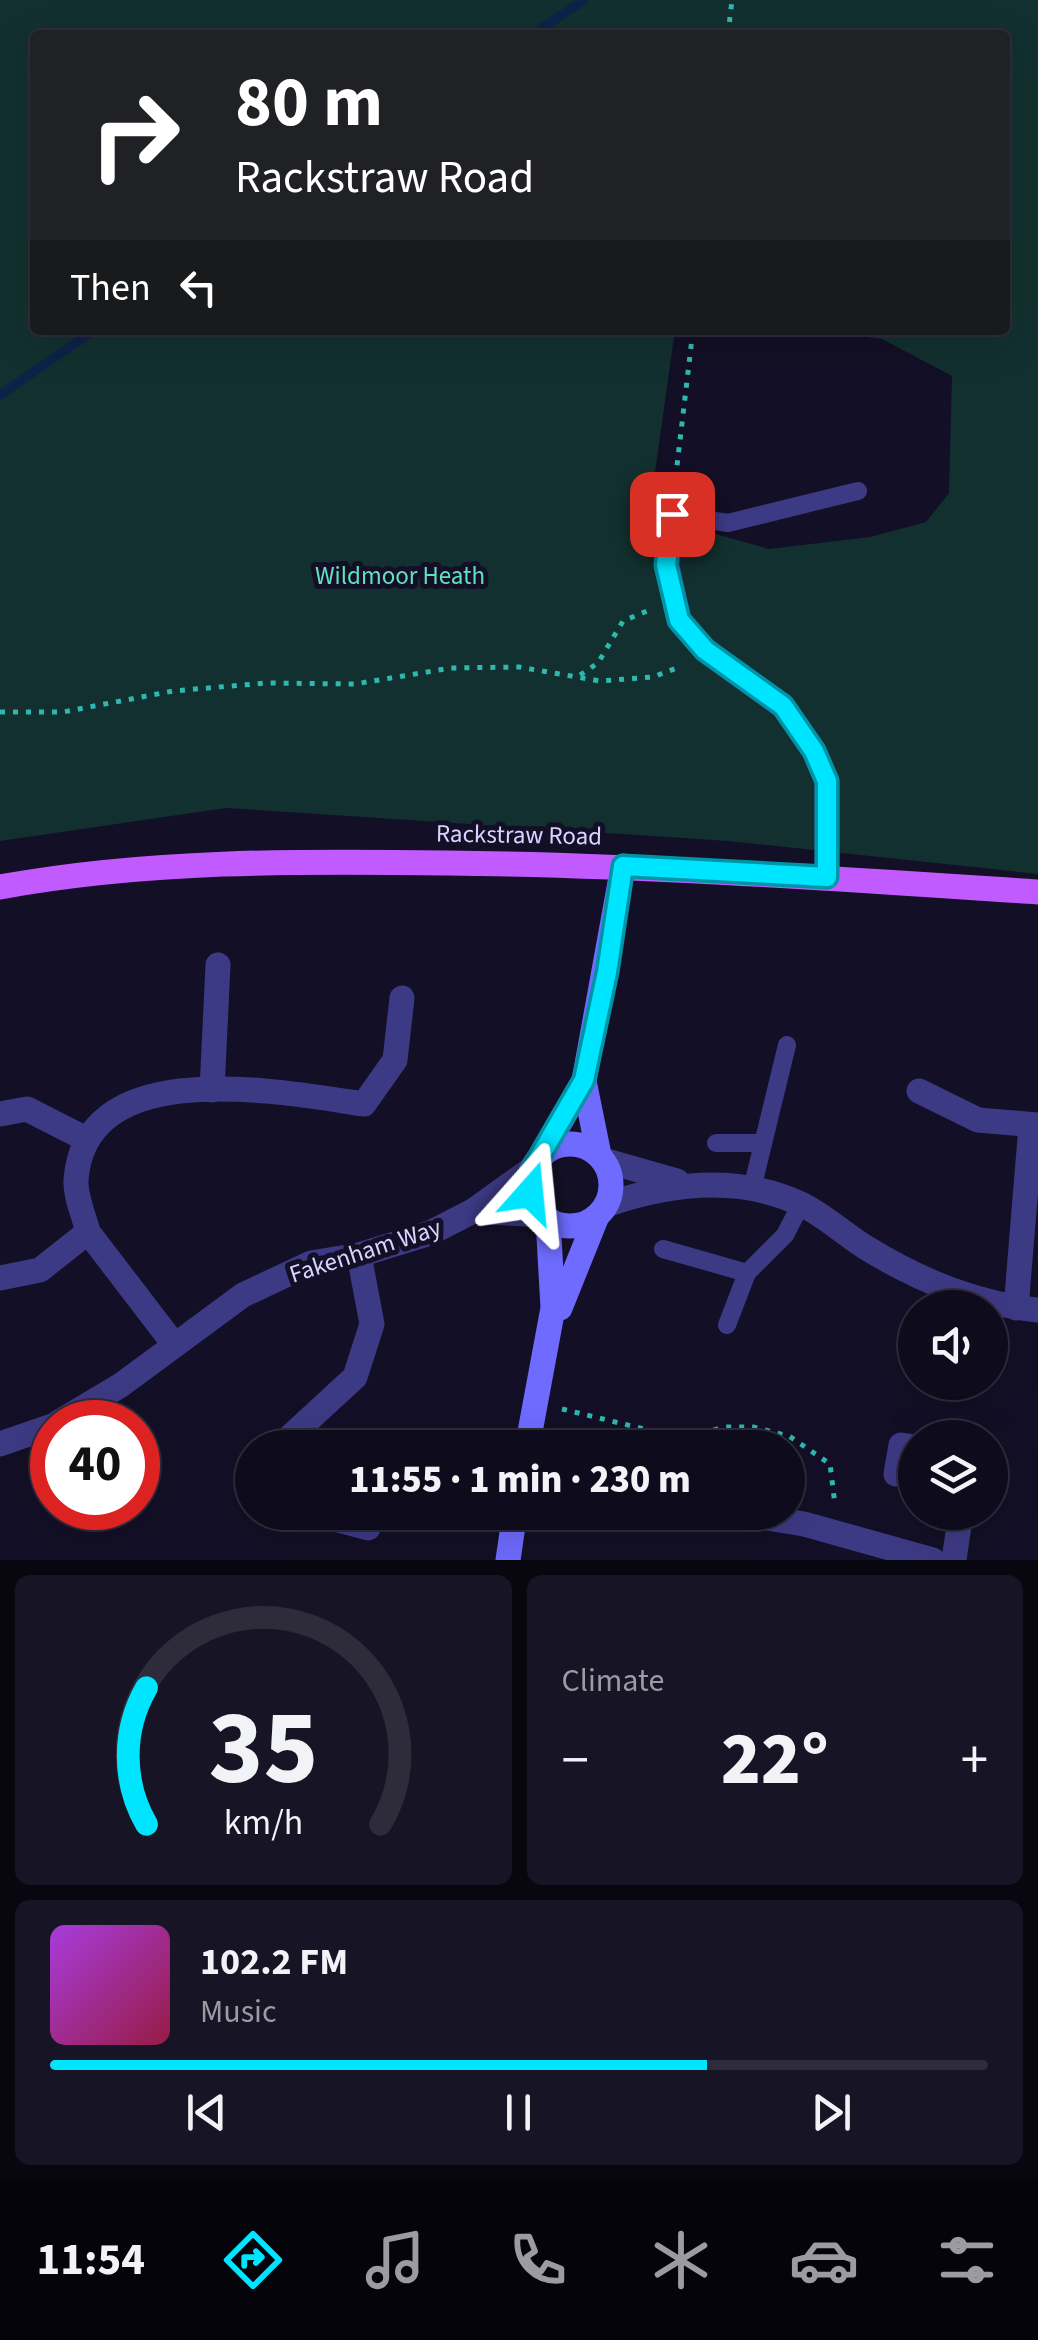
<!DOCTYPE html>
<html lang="en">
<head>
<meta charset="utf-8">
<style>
	:root { --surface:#0e0b1c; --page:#171425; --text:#f1f3f6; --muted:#9b9ba3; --line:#2e2b3b; --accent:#00e5ff }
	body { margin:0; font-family:"Source Sans 3",sans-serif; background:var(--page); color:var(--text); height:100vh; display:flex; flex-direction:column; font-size:38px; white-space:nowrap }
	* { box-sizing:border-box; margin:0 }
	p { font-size:32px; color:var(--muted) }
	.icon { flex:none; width:55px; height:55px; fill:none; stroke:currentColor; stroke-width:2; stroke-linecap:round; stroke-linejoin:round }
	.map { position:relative; height:1560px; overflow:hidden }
	.drawer { display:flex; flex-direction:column; gap:15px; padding:15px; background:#08060f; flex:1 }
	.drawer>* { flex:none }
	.banner { position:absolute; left:30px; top:30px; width:980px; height:305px; border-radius:10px; box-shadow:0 10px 40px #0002,0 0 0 2px var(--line); background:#202124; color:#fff; overflow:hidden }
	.tools { position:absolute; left:898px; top:1290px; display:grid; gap:20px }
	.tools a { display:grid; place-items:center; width:110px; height:110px; border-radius:50%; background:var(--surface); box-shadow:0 10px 40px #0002,0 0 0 2px var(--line); font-size:50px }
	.speed { position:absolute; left:30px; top:1400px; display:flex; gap:20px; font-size:50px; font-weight:700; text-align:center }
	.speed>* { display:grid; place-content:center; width:130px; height:130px; border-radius:50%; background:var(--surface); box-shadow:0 10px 40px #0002,0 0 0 2px var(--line); line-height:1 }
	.speed .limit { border:15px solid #d22; background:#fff; color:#111 }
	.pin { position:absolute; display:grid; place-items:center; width:85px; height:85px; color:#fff; margin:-42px; border-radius:20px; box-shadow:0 5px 15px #0006 }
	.me { position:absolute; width:110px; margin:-55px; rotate:18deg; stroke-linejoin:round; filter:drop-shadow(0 0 8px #0008) }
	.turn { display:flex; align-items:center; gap:35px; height:210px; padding:0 40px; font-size:45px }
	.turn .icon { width:130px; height:130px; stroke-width:2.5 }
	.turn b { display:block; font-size:70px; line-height:85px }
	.then { display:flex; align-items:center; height:95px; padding:0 40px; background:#0003; gap:20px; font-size:38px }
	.big { font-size:75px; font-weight:800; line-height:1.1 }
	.drawer .widget { flex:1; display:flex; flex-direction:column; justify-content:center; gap:15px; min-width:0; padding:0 35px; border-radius:15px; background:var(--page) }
	.drawer .dial { align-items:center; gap:0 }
	.dial svg { height:260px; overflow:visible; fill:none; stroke:var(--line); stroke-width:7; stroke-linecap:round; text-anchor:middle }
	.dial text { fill:var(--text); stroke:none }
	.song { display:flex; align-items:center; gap:30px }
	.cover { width:120px; height:120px; border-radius:15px; background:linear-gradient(135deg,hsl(280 70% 55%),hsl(340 70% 35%)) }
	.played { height:10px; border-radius:5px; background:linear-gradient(90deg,var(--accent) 70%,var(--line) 70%) }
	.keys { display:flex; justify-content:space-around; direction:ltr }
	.heat { display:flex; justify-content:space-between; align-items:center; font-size:55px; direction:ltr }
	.drawer .tiles { flex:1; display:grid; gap:15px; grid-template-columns:1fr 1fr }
	.widget:last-child { grid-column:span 2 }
	.trip { position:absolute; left:235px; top:1430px; width:570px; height:100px; border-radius:50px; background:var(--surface); box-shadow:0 10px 40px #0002,0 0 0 2px var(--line); font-weight:800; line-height:100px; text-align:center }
	.dock { display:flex; height:160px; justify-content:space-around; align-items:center; background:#06040b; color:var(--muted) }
	.dock .icon { width:70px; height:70px }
	.dock .on { color:var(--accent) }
	.dock b { font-size:45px; color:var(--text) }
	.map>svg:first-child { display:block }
</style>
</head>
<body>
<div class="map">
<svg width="1038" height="1560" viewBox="0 0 1038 1560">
	<rect width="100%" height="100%" fill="#130f26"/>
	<path fill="#12302f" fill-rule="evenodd" d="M0 0H1038V874L728 841 226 808 0 841ZM35 35H1005V330H811L882 339 952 376 949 493 926 522 870 537 769 549 641 513 642 507 650 508 675 330H35Z"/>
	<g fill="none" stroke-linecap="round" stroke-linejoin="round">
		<g stroke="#0c2248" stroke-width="9">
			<path d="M532 35 584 0"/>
			<path d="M0 395 94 330"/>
		</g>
		<g stroke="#2fb8b0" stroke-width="5" stroke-dasharray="5 8" stroke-linecap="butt">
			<path d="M728 35 732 0"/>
			<path d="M674 491 693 330"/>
			<path d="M580 675 598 663 623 621 652 609"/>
			<path d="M0 712H63L173 691 266 683 355 684 451 668 519 667 600 681 653 677 682 666"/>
			<path d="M562 1409 681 1438 726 1427H753L789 1436 830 1464 835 1505"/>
		</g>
		<g stroke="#3d3a85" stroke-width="18">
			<path d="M672 514 728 523 858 491"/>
			<path d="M716 1143H763"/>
			<path d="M752 1189 787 1045"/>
			<path d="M663 1249 747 1273"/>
			<path d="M727 1325 747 1273 785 1235 801 1204"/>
		</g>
		<g stroke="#3d3a85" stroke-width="25">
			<path d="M672 514 667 565 679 620 705 650 783 706 814 751 827 781V877"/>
			<path d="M212 1090 218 965"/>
			<path d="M919 1091 978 1120 1038 1125"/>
			<path d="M0 1114 27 1109 86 1139"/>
			<path d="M603 1160 677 1181"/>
			<path d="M606 1205C669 1183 737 1174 801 1204 824 1215 844 1234 865 1247 918 1280 976 1304 1038 1310"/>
			<path d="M473 1211 543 1215"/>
			<path d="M88 1232 173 1343"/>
			<path d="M0 1278 40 1270 88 1232C84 1216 75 1196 76 1180 85 1053 281 1092 364 1104L395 1060 402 998"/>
			<path d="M1016 1308 1031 1126"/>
			<path d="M59 1422 121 1385 243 1295 311 1263 359 1255 430 1233 473 1211 533 1168"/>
			<path d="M0 1444 52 1426"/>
			<path d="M278 1448 355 1377 372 1324 359 1255"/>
			<path d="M896 1474 901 1445 915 1447"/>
			<path d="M309 1512 368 1528"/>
			<path d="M730 1512 804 1524 933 1560"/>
			<path d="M954 1560 961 1512"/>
		</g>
		<g stroke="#6f6bff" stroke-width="25">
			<circle cx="570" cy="1185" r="41"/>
			<path d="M599 1155 584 1081 623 866"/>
			<path d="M540 1157 584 1081"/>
			<path d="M560 1308 597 1216"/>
			<path d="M527 1448 553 1308 548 1219"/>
			<path d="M508 1560 515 1512"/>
		</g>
		<path stroke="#c25bff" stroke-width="25" d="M0 887C148 860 297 861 447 863 644 865 841 879 1038 892"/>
	</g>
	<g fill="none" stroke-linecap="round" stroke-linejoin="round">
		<defs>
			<path id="route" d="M530 1193 533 1168 584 1080 607 972 623 866 827 877V781L814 751 783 706 705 650 679 620 666 565 672 514"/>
		</defs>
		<use href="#route" stroke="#0095a6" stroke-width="25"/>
		<use href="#route" stroke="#00e5ff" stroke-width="18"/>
	</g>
	<g text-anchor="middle" stroke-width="10" stroke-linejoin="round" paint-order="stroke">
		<g font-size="25" fill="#5fe0c0" stroke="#130f26">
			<text x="400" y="584">Wildmoor Heath</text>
		</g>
		<g font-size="25" fill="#d9d4ff" stroke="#130f26">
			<text transform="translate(519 834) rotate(1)" y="9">Rackstraw Road</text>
			<text transform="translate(365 1250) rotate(-18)" y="9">Fakenham Way</text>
		</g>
	</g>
</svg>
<div class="tools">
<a><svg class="icon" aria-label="sound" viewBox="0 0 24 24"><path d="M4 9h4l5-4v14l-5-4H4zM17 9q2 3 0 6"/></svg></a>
<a><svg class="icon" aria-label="layers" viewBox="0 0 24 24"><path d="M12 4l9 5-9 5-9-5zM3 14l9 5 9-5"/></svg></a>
</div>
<div class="speed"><div class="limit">40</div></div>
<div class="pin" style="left:672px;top:514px;background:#d93025"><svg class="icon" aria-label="arrive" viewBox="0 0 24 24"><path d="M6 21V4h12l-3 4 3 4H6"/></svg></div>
<svg class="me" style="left:530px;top:1193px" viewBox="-20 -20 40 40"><path d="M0-17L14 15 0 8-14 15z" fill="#00e5ff" stroke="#fff" stroke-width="4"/></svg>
<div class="trip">11:55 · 1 min · 230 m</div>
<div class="banner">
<div class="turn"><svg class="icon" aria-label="right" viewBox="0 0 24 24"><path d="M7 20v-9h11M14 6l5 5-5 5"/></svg><div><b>80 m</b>Rackstraw Road</div></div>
<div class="then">Then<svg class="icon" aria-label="left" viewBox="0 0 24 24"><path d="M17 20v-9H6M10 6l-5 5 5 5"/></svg></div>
</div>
</div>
<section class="drawer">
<div class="tiles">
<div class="widget dial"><svg viewBox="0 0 100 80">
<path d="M14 69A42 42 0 1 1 86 69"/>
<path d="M14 69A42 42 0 0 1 14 27" stroke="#00e5ff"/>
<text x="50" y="56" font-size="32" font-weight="700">35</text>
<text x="50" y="72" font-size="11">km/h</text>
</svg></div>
<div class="widget"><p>Climate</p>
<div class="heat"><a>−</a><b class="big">22°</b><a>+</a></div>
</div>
<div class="widget">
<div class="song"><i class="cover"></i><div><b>102.2 FM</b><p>Music</p></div></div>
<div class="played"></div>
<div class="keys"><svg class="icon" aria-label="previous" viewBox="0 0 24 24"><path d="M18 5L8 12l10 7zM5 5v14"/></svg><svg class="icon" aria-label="pause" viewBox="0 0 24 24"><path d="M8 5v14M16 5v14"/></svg><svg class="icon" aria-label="next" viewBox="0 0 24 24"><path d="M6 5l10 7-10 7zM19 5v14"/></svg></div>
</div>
</div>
</section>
<nav class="dock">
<b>11:54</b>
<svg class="icon on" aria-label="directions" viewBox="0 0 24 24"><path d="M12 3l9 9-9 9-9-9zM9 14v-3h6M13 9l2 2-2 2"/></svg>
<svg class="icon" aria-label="music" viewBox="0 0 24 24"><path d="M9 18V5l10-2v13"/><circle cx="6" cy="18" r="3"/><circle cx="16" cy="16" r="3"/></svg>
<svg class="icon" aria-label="phone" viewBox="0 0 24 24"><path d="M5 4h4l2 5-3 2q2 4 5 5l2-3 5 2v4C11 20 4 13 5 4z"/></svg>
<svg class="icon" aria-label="climate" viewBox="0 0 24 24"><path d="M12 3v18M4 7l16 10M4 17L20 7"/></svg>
<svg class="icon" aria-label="car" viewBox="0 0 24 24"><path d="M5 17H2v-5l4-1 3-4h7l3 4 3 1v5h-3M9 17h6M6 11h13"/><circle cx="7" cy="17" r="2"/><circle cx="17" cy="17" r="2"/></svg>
<svg class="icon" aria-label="filters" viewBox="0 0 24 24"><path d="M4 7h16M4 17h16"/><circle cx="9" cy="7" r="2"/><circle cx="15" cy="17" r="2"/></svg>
</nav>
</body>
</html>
